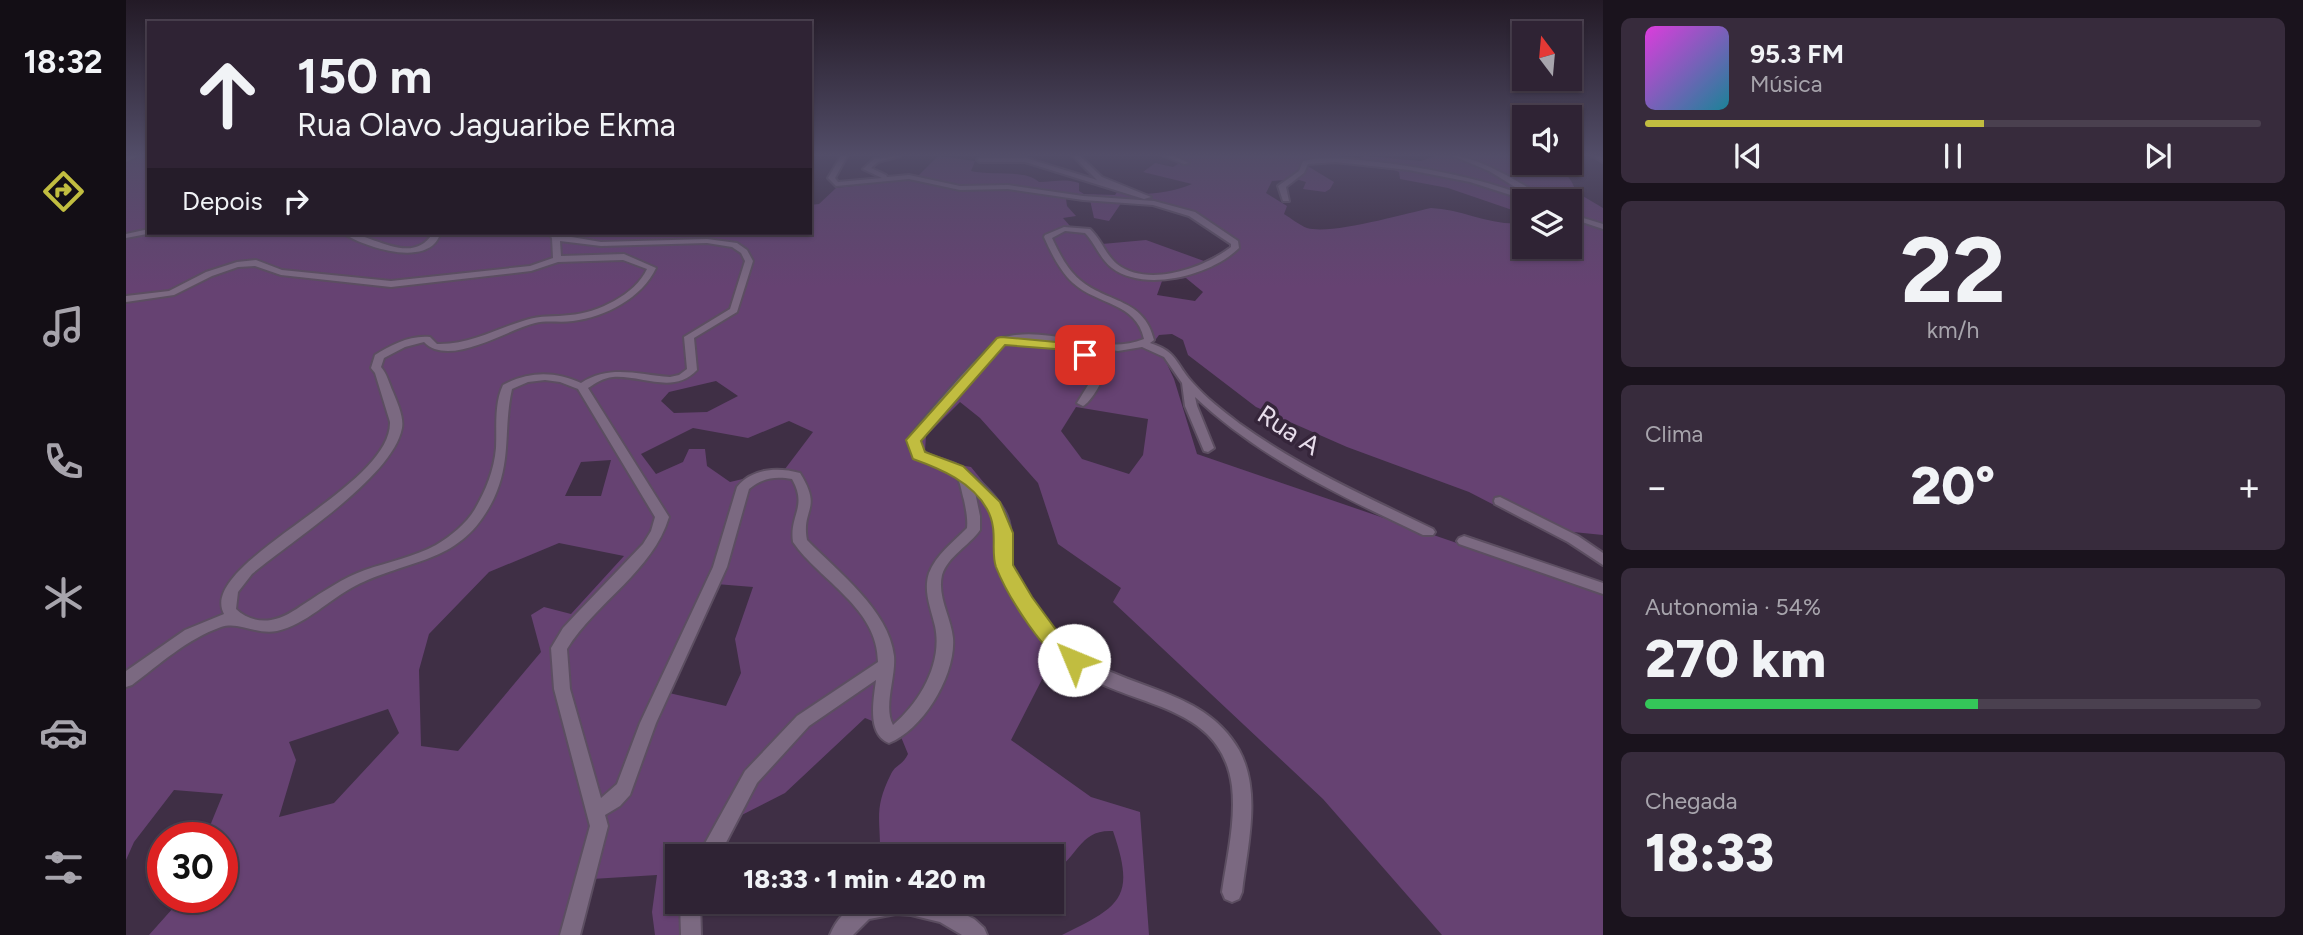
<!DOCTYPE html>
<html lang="pt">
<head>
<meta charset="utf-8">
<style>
	:root { --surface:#2f2334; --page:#372b3c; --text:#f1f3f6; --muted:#a7a4ac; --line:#4a404f; --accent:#c1bd40 }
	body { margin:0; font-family:Figtree,sans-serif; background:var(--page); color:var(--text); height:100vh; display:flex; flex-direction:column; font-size:26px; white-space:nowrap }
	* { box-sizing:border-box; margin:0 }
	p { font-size:23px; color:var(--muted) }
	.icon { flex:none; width:38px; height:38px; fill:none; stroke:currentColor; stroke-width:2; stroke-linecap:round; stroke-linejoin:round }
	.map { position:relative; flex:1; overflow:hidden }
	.panel { display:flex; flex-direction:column; gap:18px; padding:18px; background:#1a131d; width:700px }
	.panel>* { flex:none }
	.guide { position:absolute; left:21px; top:21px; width:665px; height:214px; border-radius:0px; box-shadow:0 2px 5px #0004,0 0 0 2px var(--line); background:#2f2334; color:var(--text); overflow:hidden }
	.needle { width:46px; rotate:344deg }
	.buttons { position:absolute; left:1386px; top:21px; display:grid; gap:14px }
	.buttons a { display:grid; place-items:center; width:70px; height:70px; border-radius:0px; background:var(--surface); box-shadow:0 2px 5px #0004,0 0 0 2px var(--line); font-size:35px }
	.speed { position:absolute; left:21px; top:822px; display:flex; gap:14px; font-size:35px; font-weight:700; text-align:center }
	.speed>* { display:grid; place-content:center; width:91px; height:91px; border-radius:50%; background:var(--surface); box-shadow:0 2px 5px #0004,0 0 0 2px var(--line); line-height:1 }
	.speed .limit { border:10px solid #d22; background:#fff; color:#111 }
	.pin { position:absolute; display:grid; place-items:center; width:60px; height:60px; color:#fff; margin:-30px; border-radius:14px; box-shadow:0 4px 10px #0006 }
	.me { position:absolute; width:77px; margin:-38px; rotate:315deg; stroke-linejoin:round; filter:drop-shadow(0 0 5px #0008) }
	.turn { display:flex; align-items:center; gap:24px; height:147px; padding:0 35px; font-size:32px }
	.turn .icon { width:91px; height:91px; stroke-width:2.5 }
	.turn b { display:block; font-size:49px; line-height:60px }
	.then { display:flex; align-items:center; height:66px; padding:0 35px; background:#0003; gap:14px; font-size:26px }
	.big { font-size:52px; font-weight:800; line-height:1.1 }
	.panel .tile { flex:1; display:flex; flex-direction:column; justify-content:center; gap:10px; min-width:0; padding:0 24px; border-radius:10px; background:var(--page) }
	.panel .dial { align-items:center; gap:0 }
	.dial b { font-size:91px; line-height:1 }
	.song { display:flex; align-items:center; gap:21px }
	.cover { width:84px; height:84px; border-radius:10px; background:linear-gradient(135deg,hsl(300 70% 55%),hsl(190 70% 35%)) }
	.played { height:7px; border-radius:4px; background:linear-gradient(90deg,var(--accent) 55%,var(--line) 55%) }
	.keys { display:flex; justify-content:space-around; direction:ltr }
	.heat { display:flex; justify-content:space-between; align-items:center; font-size:38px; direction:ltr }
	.charge { height:10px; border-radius:5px; background:linear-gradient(90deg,#34c759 54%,var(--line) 0) }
	.trip { position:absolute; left:539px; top:844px; width:399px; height:70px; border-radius:0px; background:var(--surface); box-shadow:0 2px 5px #0004,0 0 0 2px var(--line); font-weight:800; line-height:70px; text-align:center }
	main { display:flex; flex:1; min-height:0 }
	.tab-bar { display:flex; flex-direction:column; width:126px; justify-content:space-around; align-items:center; background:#130e15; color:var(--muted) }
	.tab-bar .icon { width:49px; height:49px }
	.tab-bar .selected { color:var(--accent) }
	.tab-bar b { font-size:32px; color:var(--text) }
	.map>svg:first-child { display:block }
</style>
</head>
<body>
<main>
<nav class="tab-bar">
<b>18:32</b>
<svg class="icon selected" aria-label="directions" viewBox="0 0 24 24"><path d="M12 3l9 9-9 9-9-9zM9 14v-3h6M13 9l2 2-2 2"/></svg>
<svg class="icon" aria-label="music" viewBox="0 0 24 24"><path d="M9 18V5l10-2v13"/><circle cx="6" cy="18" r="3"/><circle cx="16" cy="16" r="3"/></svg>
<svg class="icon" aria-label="phone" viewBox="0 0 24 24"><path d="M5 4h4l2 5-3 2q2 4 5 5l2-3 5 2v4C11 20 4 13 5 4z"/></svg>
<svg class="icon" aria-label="climate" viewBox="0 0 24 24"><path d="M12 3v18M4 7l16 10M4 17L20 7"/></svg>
<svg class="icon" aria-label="car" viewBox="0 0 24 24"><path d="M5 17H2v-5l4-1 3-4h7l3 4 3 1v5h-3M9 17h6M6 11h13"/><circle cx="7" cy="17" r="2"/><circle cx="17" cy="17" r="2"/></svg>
<svg class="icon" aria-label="filters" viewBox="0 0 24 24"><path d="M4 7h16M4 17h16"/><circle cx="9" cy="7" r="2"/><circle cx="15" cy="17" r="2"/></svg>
</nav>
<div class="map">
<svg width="1477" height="935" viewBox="0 0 1477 935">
	<rect width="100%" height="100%" fill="#3f2f45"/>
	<path fill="#664272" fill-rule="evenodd" d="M0 156H23V233H684V205L693 204 710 188 789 179 812 156 849 161 845 171C865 176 899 169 913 182 928 182 937 178 953 183V191L958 194 989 195 991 192C1017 196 1041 194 1066 184L1017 172 1029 163 1047 167 1052 164 1044 158 1031 156H1213L1230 161 1238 156 1295 161 1309 156H1398V163C1423 163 1442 166 1450 192L1477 208V535L1427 530 1403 523 1343 492 1221 447 1130 407 1062 355 1057 340 1046 334 1033 335 1024 347 1035 351 1048 379 1071 454 1477 593V935H1316L1197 799 987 602 995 588 932 544 912 483 854 418 834 402 800 436 799 451 808 460 845 467 876 505 885 559 895 586 932 648 885 740 965 797 1014 812 1023 935H936C995 906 1010 898 987 831 953 829 953 857 926 873V856H754C755 819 747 810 765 774 769 765 777 765 782 754L773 732 739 718 659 793 592 827 582 856H551V901H567L561 935H529L526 912 531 875 466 879 452 935H23L56 898H96V838H79L97 794 48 790 8 842 0 860ZM1191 161 1266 169 1273 172 1274 179 1322 188 1398 214V201H1444V247H1398V223C1367 227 1336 209 1305 208 1277 214 1206 235 1181 228 1173 225 1165 218 1158 214L1161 206 1140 193 1146 181 1170 179 1180 182 1177 189 1199 192 1204 189 1208 182 1180 165ZM940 199 964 200 968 218 983 221 996 202 1053 210 1103 238 1108 246 1078 261 1020 240 976 244C971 228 960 227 944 226L937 218 950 216 941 206ZM1060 278 1077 292 1069 301 1031 295 1036 281ZM590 381 612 396 581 412 548 413 535 401 543 392ZM950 407 1022 419 1017 455 1003 474 956 459 935 431ZM663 421 687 432 659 469 604 482 581 466 579 449H563L557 462 530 474 515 454 567 428 622 438ZM485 460 475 496H439L455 462ZM433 543 498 556 445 614 418 607 405 615 415 652 332 751 295 746 293 670 303 634 363 572ZM590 584 627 587 609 639 615 673 600 706 543 693ZM262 709 273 733 208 803 153 817 170 760 163 742Z"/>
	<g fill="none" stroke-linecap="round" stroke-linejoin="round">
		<defs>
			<g id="minor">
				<path d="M715 156H721L709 178 712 182 756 178 737 169 748 159 774 156 752 162 745 168 760 175 761 177 783 175 834 186 882 185 957 196 1028 201 1069 212 1112 241 1113 248C1086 275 1019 293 986 268 974 259 969 243 959 233L939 231 926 238C933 253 941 269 954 280 981 303 1018 298 1028 340L1024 343C1052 352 1049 363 1066 382 1080 398 1097 411 1114 424 1174 467 1241 497 1307 529L1309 532 1307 535H1297C1217 497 1135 459 1069 397L1071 406 1088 448 1082 452 1078 451 1059 406 1056 383 1038 357 1016 347 992 351 929 342 963 353 979 366C981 376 965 402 957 406L951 403 970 372 969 367 955 357 924 347 923 345 928 342 892 340 879 343 851 373 793 440 797 451C808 459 820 459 831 465 844 472 862 488 871 500 880 511 886 525 884 539 884 547 882 553 884 561 890 588 919 626 939 644 993 692 1076 684 1113 750 1136 792 1121 847 1116 892L1113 899 1106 902 1099 899 1096 892C1101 857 1110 821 1106 786 1096 710 1022 708 967 680 944 669 927 653 911 632 895 612 879 589 871 564 868 555 871 547 871 537 872 518 862 504 849 492L854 516V530C843 546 822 556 816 575 811 597 825 617 827 638 830 675 797 730 763 743 740 734 748 698 750 680L683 726 631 783 593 856H572L619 771 671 716 752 662C752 608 694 581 667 542 663 515 682 507 666 479 649 476 636 478 623 489L601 567 530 723 504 795 494 806 479 815 482 826 454 935H434L464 826 428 689 425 648 437 628 452 612 517 544 525 531 529 517 452 389 434 382 419 380 402 382 386 389C377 428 386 459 368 498 336 565 286 557 229 586 202 600 181 624 151 631 130 635 113 621 95 627 61 639 34 664 6 685L0 687V671L59 630 98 614C70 562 266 489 264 422L249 373 245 368 249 355C265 345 284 335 304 337L311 344C344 345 369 329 400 320 414 315 429 317 444 315 471 313 509 295 521 269L497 260 432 262 405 271 265 287 155 275 129 266 112 267 86 276 48 295 0 302V296L43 291 80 272 111 262 130 260 156 270 265 281 404 266 427 258 426 238 422 233 475 242 581 239 611 243 621 250 627 261 611 312 568 338 571 370C548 395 516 375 487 377 477 378 470 383 462 388L543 517C527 571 470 602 441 649L444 689 475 798 491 784 514 723 587 567 611 487C626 468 652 467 674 473 697 510 675 508 681 540 711 571 763 610 768 656 770 677 757 707 767 725 794 702 817 663 809 626 805 609 797 591 803 573 810 555 827 542 841 528 842 519 840 510 838 500 836 494 835 485 832 479 819 457 788 473 781 440 794 423 860 344 875 338 898 331 922 335 944 339 969 343 994 349 1018 339 1010 302 971 305 947 283 934 271 925 253 918 237L919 235 938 227 964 229C975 239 980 255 991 264 1022 288 1078 268 1105 247V244L1063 216 1027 205 957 200 882 189 834 190 783 179 710 186 702 178ZM434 241 475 246 581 243 606 247 615 253 619 261 604 309 558 337 561 369 553 375 544 377C513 375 484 364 455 383 429 371 403 371 377 385 368 404 371 427 370 448 368 470 360 490 349 509 340 524 325 536 310 545 288 557 262 562 239 570 217 578 198 591 178 604 168 611 157 618 145 620 132 622 119 618 110 609L112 592 126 574C165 541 267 477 276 428 278 417 271 402 267 392 263 383 261 374 255 367L258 358 279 347 298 342C323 368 380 330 409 323 421 320 434 323 447 321 479 317 516 298 530 268L498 254 435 256Z"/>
				<path d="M947 156H954L976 177 1025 197 1018 199 899 162H854L851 160 854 158H900L971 180Z"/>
				<path d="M1038 156H1048L1063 163 1058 164Z"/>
				<path d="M1327 156C1351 156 1402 186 1422 201H1403L1344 182 1283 170 1209 162 1182 164 1178 173 1160 187 1163 201H1157L1152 186 1173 171 1177 161C1199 156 1220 159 1242 161 1299 167 1354 178 1407 198L1363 171Z"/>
				<path d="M1467 156 1477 157V162Z"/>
				<path d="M1444 214 1477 224V229L1444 218Z"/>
				<path d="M23 229V233H26L0 238V234Z"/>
				<path d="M217 233C245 232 285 268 307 233H315C313 236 312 240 309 243 290 264 236 246 217 233Z"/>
				<path d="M1374 497 1452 536 1477 553V565L1442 542 1369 504 1368 501 1369 498Z"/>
				<path d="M1338 536 1477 583V594L1333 544 1331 541 1333 538Z"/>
				<path d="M554 901H574L575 935H555Z"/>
				<path d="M736 901H812L848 919 858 928 861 935H836L814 922 785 915 770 914 743 919 727 935H704C710 920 721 908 736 901Z"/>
			</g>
			<path id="tertiary" d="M0 156H12L0 162Z"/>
		</defs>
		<use href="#minor" stroke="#5c4e61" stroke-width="4"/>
		<use href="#tertiary" stroke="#5c4e61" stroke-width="3"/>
		<use href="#minor" fill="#7b6981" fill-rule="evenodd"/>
		<use href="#tertiary" fill="#7b6981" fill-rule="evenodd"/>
	</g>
	<linearGradient id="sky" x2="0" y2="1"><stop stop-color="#231a26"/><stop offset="0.54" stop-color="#524d68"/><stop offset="1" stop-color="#524d68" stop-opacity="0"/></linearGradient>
	<rect width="1477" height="287" fill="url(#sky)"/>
	<path fill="#c1bd40" stroke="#7d7b2a" stroke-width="2" d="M875 337 930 342 966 355 959 359 929 349 879 345 795 441 799 452 837 466 874 502 887 533V565L906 597 939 642 958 660 955 666 948 669C920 659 881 595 870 567 864 550 873 531 861 509 846 482 815 469 787 459L780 440 871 338Z"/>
	<g text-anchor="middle" stroke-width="7" stroke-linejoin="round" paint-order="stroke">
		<g font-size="26" fill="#e7ddeb" stroke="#35253a">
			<text transform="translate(1163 430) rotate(33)" y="9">Rua A</text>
		</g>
	</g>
</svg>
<div class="buttons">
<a><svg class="needle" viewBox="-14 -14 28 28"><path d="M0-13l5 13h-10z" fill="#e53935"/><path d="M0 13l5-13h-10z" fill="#a7a4ac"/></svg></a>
<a><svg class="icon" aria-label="sound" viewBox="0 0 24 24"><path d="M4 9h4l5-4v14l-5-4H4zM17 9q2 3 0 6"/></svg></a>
<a><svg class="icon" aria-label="layers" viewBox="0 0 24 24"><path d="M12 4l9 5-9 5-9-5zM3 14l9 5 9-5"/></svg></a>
</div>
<div class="speed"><div class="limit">30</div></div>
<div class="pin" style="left:959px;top:355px;background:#d93025"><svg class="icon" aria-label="arrive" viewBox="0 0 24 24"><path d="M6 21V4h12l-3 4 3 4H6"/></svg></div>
<svg class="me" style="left:948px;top:660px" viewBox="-20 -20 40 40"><circle r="19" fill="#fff"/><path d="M0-13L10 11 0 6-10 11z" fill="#c1bd40"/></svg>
<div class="trip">18:33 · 1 min · 420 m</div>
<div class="guide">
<div class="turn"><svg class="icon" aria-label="ahead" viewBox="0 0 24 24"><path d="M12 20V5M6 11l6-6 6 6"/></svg><div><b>150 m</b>Rua Olavo Jaguaribe Ekma</div></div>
<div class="then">Depois<svg class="icon" aria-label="right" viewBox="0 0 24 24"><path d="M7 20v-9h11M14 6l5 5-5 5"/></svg></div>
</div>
</div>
<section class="panel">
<div class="tile">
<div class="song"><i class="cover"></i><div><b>95.3 FM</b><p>Música</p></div></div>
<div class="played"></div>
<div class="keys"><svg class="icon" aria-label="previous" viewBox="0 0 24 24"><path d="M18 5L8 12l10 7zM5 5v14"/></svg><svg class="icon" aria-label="pause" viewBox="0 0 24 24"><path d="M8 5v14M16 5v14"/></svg><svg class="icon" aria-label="next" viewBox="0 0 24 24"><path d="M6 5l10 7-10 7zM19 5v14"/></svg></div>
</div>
<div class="tile dial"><b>22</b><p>km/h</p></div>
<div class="tile"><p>Clima</p>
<div class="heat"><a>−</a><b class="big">20°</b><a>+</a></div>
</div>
<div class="tile"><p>Autonomia · 54%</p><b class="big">270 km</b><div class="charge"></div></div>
<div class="tile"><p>Chegada</p><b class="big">18:33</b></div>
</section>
</main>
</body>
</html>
